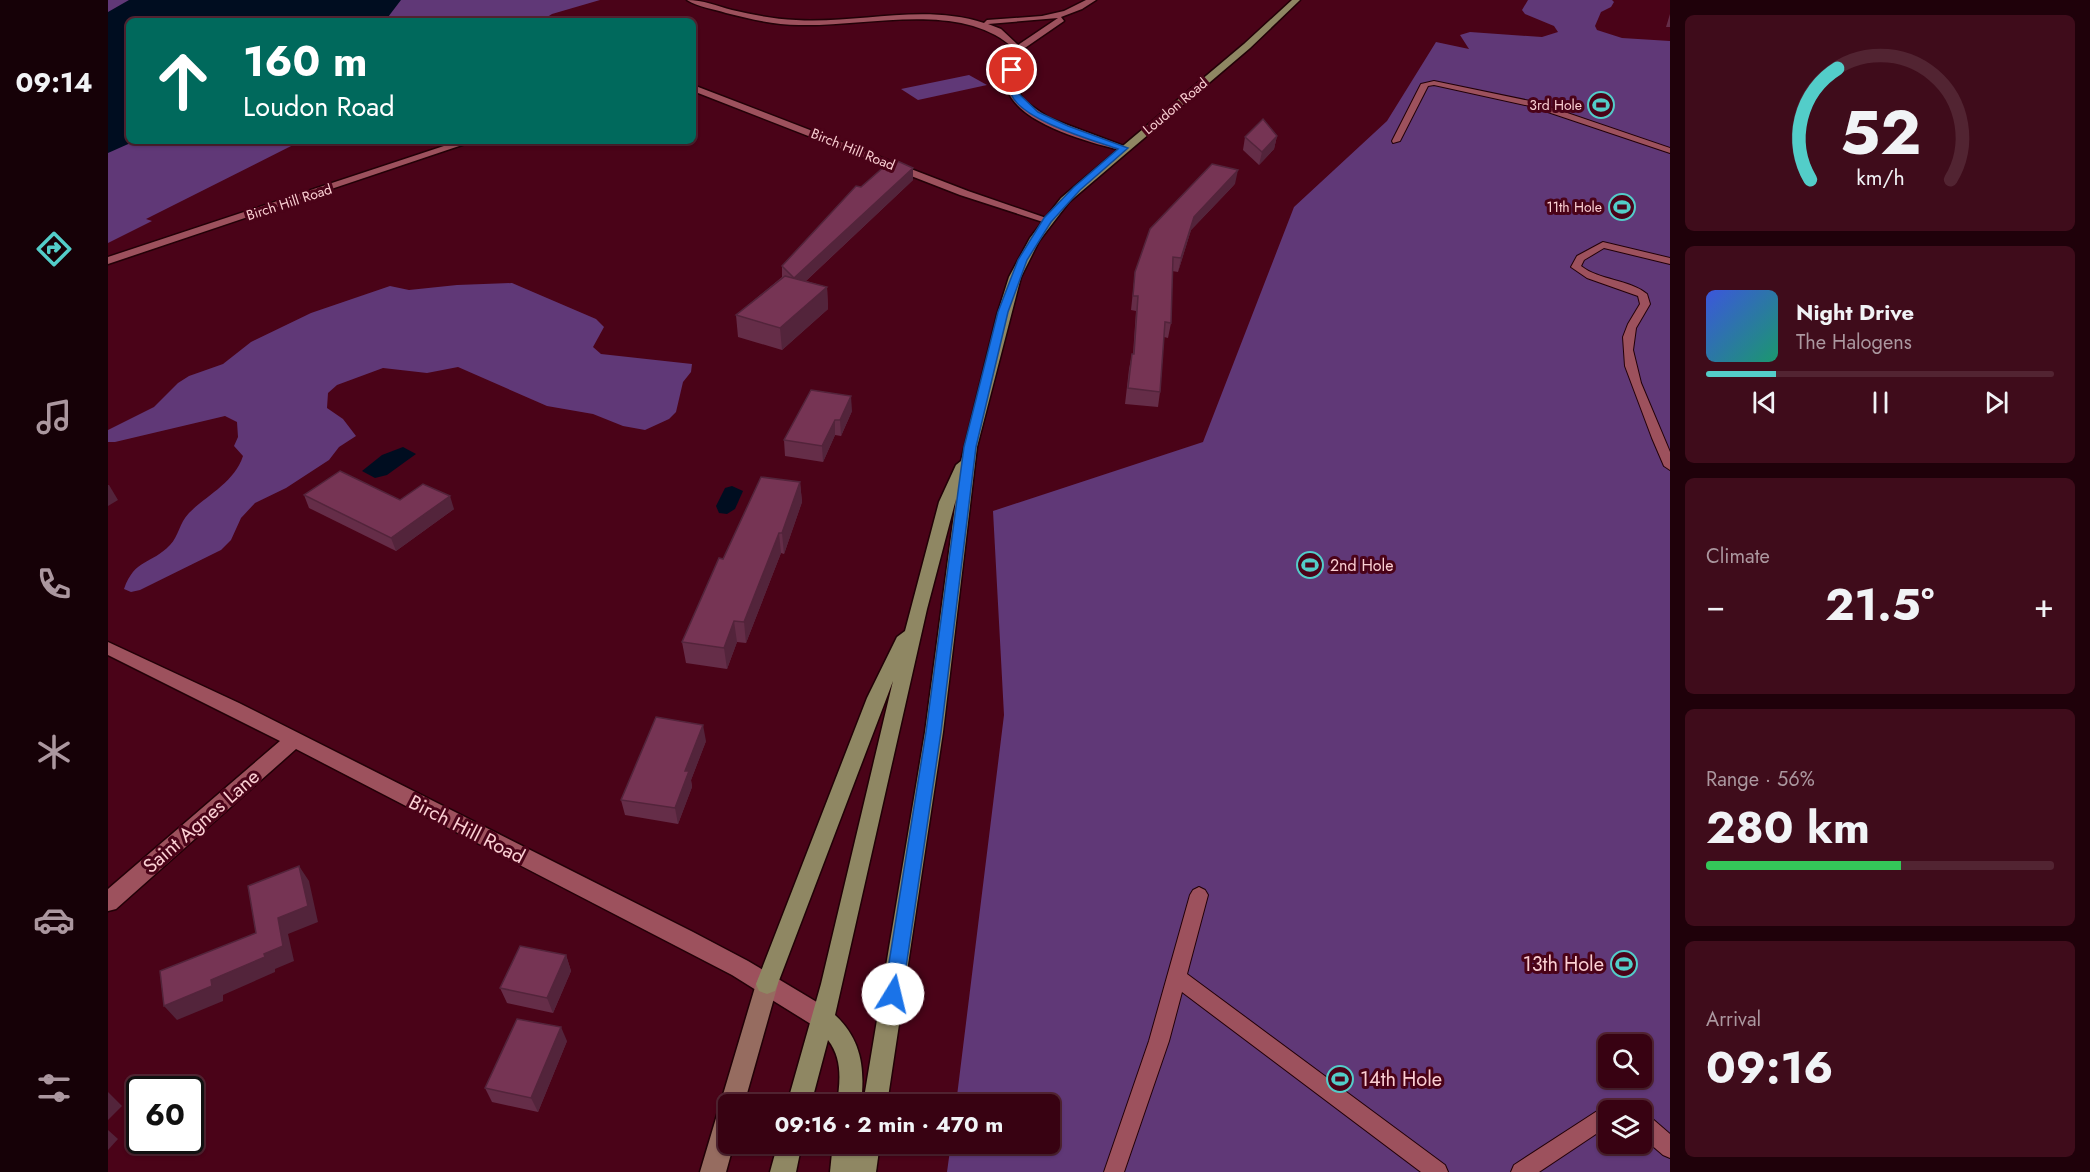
<!DOCTYPE html>
<html lang="en">
<head>
<meta charset="utf-8">
<style>
	:root { --surface:#380212; --page:#3f0c1b; --text:#f1f3f6; --muted:#ab979f; --line:#522432; --accent:#53cdc9 }
	body { margin:0; font-family:Jost,sans-serif; background:var(--page); color:var(--text); height:100vh; display:flex; flex-direction:column; font-size:22px; white-space:nowrap }
	* { box-sizing:border-box; margin:0 }
	p { font-size:20px; color:var(--muted) }
	.icon { flex:none; width:33px; height:33px; fill:none; stroke:currentColor; stroke-width:2; stroke-linecap:round; stroke-linejoin:round }
	.map { position:relative; flex:1; overflow:hidden }
	.sheet { display:flex; flex-direction:column; gap:15px; padding:15px; background:#1f010a; width:420px }
	.sheet>* { flex:none }
	.hud { position:absolute; left:18px; top:18px; width:570px; height:126px; border-radius:9px; box-shadow:0 2px 4px #0004,0 0 0 2px var(--line); background:#00695c; color:#fff; overflow:hidden }
	.fabs { position:absolute; left:1490px; top:1034px; display:grid; gap:12px }
	.fabs a { display:grid; place-items:center; width:54px; height:54px; border-radius:9px; background:var(--surface); box-shadow:0 2px 4px #0004,0 0 0 2px var(--line); font-size:30px }
	.speed { position:absolute; left:18px; top:1076px; display:flex; gap:12px; font-size:30px; font-weight:700; text-align:center }
	.speed>* { display:grid; place-content:center; width:78px; height:78px; border-radius:50%; background:var(--surface); box-shadow:0 2px 4px #0004,0 0 0 2px var(--line); line-height:1 }
	.speed .limit { border:3px solid #111; border-radius:9px; background:#fff; color:#111 }
	.pin { position:absolute; display:grid; place-items:center; width:51px; height:51px; color:#fff; margin:-26px; border:3px solid #fff; border-radius:50%; box-shadow:0 2px 6px #0007 }
	.me { position:absolute; width:66px; margin:-33px; rotate:9deg; stroke-linejoin:round; filter:drop-shadow(0 0 4px #0008) }
	.turn { display:flex; align-items:center; gap:21px; height:126px; padding:0 18px; font-size:27px }
	.turn .icon { width:78px; height:78px; stroke-width:2.5 }
	.turn b { display:block; font-size:42px; line-height:51px }
	.big { font-size:45px; font-weight:700; line-height:1.1 }
	.sheet .tile { flex:1; display:flex; flex-direction:column; justify-content:center; gap:9px; min-width:0; padding:0 21px; border-radius:9px; background:var(--page) }
	.sheet .dial { align-items:center; gap:0 }
	.dial svg { height:156px; overflow:visible; fill:none; stroke:var(--line); stroke-width:7; stroke-linecap:round; text-anchor:middle }
	.dial text { fill:var(--text); stroke:none }
	.song { display:flex; align-items:center; gap:18px }
	.cover { width:72px; height:72px; border-radius:9px; background:linear-gradient(135deg,hsl(230 70% 55%),hsl(160 70% 35%)) }
	.played { height:6px; border-radius:3px; background:linear-gradient(90deg,var(--accent) 20%,var(--line) 20%) }
	.keys { display:flex; justify-content:space-around; direction:ltr }
	.heat { display:flex; justify-content:space-between; align-items:center; font-size:33px; direction:ltr }
	.charge { height:9px; border-radius:4px; background:linear-gradient(90deg,#34c759 56%,var(--line) 0) }
	.trip { position:absolute; left:610px; top:1094px; width:342px; height:60px; border-radius:9px; background:var(--surface); box-shadow:0 2px 4px #0004,0 0 0 2px var(--line); font-weight:700; line-height:60px; text-align:center }
	main { display:flex; flex:1; min-height:0 }
	.tab-bar { display:flex; flex-direction:column; width:108px; justify-content:space-around; align-items:center; background:#160107; color:var(--muted) }
	.tab-bar .icon { width:42px; height:42px }
	.tab-bar .current { color:var(--accent) }
	.tab-bar b { font-size:27px; color:var(--text) }
	.map>svg:first-child { display:block }
</style>
</head>
<body>
<main>
<nav class="tab-bar">
<b>09:14</b>
<svg class="icon current" aria-label="directions" viewBox="0 0 24 24"><path d="M12 3l9 9-9 9-9-9zM9 14v-3h6M13 9l2 2-2 2"/></svg>
<svg class="icon" aria-label="music" viewBox="0 0 24 24"><path d="M9 18V5l10-2v13"/><circle cx="6" cy="18" r="3"/><circle cx="16" cy="16" r="3"/></svg>
<svg class="icon" aria-label="phone" viewBox="0 0 24 24"><path d="M5 4h4l2 5-3 2q2 4 5 5l2-3 5 2v4C11 20 4 13 5 4z"/></svg>
<svg class="icon" aria-label="climate" viewBox="0 0 24 24"><path d="M12 3v18M4 7l16 10M4 17L20 7"/></svg>
<svg class="icon" aria-label="car" viewBox="0 0 24 24"><path d="M5 17H2v-5l4-1 3-4h7l3 4 3 1v5h-3M9 17h6M6 11h13"/><circle cx="7" cy="17" r="2"/><circle cx="17" cy="17" r="2"/></svg>
<svg class="icon" aria-label="filters" viewBox="0 0 24 24"><path d="M4 7h16M4 17h16"/><circle cx="9" cy="7" r="2"/><circle cx="15" cy="17" r="2"/></svg>
</nav>
<div class="map">
<svg width="1562" height="1172" viewBox="0 0 1562 1172">
	<rect width="100%" height="100%" fill="#4a0318"/>
	<g fill="#603877" fill-rule="evenodd">
		<path d="M0 0H492L444 14 433 21H21V141H193L38 219 44 221 0 243Z"/>
		<path d="M1420 0H1504L1506 2 1503 7 1493 12 1487 26 1489 30 1514 38 1562 41V1172H839L843 1143H942V1104H848L896 715 885 511 1095 442 1186 207 1279 121 1328 42 1361 49 1352 35 1362 32 1434 37 1450 32 1446 26 1417 14 1414 10ZM1500 1044H1533V1077H1500ZM1500 1110H1533V1143H1500Z"/>
		<path d="M861 75 879 85 810 100 793 89Z"/>
		<path d="M404 283 488 319 496 327 485 347 493 354 584 364 583 372 575 382 568 412 561 419 537 430 515 426 485 414 439 406 350 367 319 373 275 368 229 385 220 393 219 408 235 419 248 436 231 447 221 460 178 488 147 503 133 518 123 540 113 550 32 590 23 592 16 589C27 558 43 565 62 545 71 536 71 523 81 513 100 494 126 483 135 456L126 446 130 437 129 422 117 416 7 442H0V430L46 407 70 383 81 376 115 364 143 342 203 313 282 286 301 290 349 285Z"/>
	</g>
	<g fill="#000d20">
		<path d="M21 0H293L277 21H21V141H27L0 153V12Z"/>
		<path d="M295 447 308 454 279 475 267 478 254 471 274 455Z"/>
		<path d="M624 486 635 491 627 509 619 514 611 513 608 506 617 488Z"/>
	</g>
	<g fill="none" stroke-linecap="round" stroke-linejoin="round">
		<defs>
			<g id="service">
				<path d="M1326 81 1427 102 1562 148V153L1422 106 1326 85 1320 86 1292 141 1285 143 1284 141 1313 84Z"/>
				<path d="M1495 242 1562 258V264L1496 248 1476 260 1473 266C1492 281 1521 279 1539 294L1542 304 1528 328 1525 350 1533 383 1562 452V470L1556 466 1544 438 1517 366 1515 337 1520 324 1532 304 1530 296 1479 278 1463 267 1469 256Z"/>
				<path d="M1091 887 1097 890 1100 895 1079 974 1337 1165 1340 1172H1313L1074 992 1061 1041 1016 1172H996L1041 1041 1082 895 1085 890Z"/>
				<path d="M1500 1104 1507 1107 1508 1110H1500V1126L1431 1172H1403L1406 1165Z"/>
				<path d="M1533 1112 1540 1115 1562 1134V1158L1555 1155 1533 1136Z"/>
			</g>
			<g id="minor">
				<path d="M579 0C595 0 609 6 624 10 645 15 666 19 688 20 749 24 816 3 876 23L879 20 934 16 956 11 978 0H988L974 9 953 17 956 21 911 52 908 85 915 100 941 118 1021 148 1016 151C984 143 913 125 900 91 895 76 904 60 902 45 849 1 756 27 691 25 667 25 642 19 618 13 606 9 590 7 579 0ZM950 18 910 45 893 29 880 24Z"/>
				<path d="M585 85 860 191 944 220 935 222 852 195 585 91Z"/>
				<path d="M351 141H366L0 264V257Z"/>
				<path d="M0 642 131 703 585 932 640 961 722 1010 726 1018 722 1026 714 1029 706 1026 624 975 188 749 8 909 0 911V889L172 741 0 655Z"/>
			</g>
			<path id="secondary" d="M659 974 667 977 670 984 636 1104H621V1143H626L618 1172H592L648 984 651 977Z"/>
			<g id="primary">
				<path d="M1184 0H1192L1142 48 961 202 931 241 913 277 869 447 835 732 779 1104H755L817 732 848 499 819 609 727 1015C754 1040 757 1069 753 1104H729C732 1082 735 1059 720 1040L703 1104H679L713 984 785 681 667 991 659 994 651 991 648 984 759 698 789 637 797 631 831 502 848 465 853 461 889 315 901 277 922 238 953 198 1136 44Z"/>
				<path d="M670 1143H694L688 1172H662Z"/>
				<path d="M725 1143H772L768 1172H722Z"/>
			</g>
		</defs>
		<use href="#service" stroke="#220107" stroke-width="2"/>
		<use href="#minor" stroke="#220107" stroke-width="3"/>
		<use href="#secondary" stroke="#220107" stroke-width="3"/>
		<use href="#primary" stroke="#220107" stroke-width="3"/>
		<use href="#service" fill="#9d515d" fill-rule="evenodd"/>
		<use href="#minor" fill="#9d515d" fill-rule="evenodd"/>
		<use href="#secondary" fill="#966c60" fill-rule="evenodd"/>
		<use href="#primary" fill="#8f8763" fill-rule="evenodd"/>
	</g>
	<g fill="#652d48">
		<path d="M1562 14V27H1558Z"/>
		<path d="M1169 136 1166 149 1151 165 1135 150 1137 137Z"/>
		<path d="M805 180 698 281 719 287 720 309 674 350 630 337 628 315 674 277V266L753 187Z"/>
		<path d="M1127 184 1083 230 1070 272 1064 271 1063 323 1060 338 1056 337 1052 392 1050 407 1017 404 1021 369 1024 354H1025L1028 311 1023 310 1027 272Z"/>
		<path d="M744 411 733 436 727 435 715 462 677 456 676 440Z"/>
		<path d="M692 482 694 502 676 554 673 553 638 643 629 642 619 669 578 663 574 642 615 559Z"/>
		<path d="M196 495 292 500 346 509 288 551 201 508Z"/>
		<path d="M598 741 583 780 584 787 570 824 517 815 513 800Z"/>
		<path d="M458 955 463 971 445 1013 399 1003 392 988Z"/>
		<path d="M459 1041 430 1112 384 1102 377 1088Z"/>
	</g>
	<g fill="#53243b">
		<path d="M1169 136 1166 149 1151 165 1154 152Z"/>
		<path d="M805 168V180L687 291 686 278Z"/>
		<path d="M1130 170 1127 184 1083 230 1070 272 1073 258 1086 217Z"/>
		<path d="M719 287 720 309 674 350 672 328Z"/>
		<path d="M743 396 744 411 733 436 732 420Z"/>
		<path d="M727 420V435L715 462 714 446Z"/>
		<path d="M692 482 694 502 676 554 674 533Z"/>
		<path d="M0 485H1L10 500 0 506Z"/>
		<path d="M342 496 346 509 288 551 283 538Z"/>
		<path d="M671 533 673 553 638 643 636 622Z"/>
		<path d="M626 621 629 642 619 669 616 648Z"/>
		<path d="M595 725 598 741 583 780 584 787 570 824 567 808 577 771Z"/>
		<path d="M191 866 201 881 210 922 180 934 186 961 167 969V972L115 995V1001L69 1020 56 1006 103 980 156 954Z"/>
		<path d="M458 955 463 971 445 1013 439 998Z"/>
		<path d="M453 1027 459 1041 430 1112 423 1098Z"/>
		<path d="M0 1092 14 1106 0 1120Z"/>
		<path d="M0 1130 10 1139 0 1150Z"/>
	</g>
	<g fill="#763454" stroke="#53243b" stroke-width="1.5">
		<path d="M1155 119 1169 136 1154 152 1137 137Z"/>
		<path d="M785 159 805 168 686 278 674 266 748 186 753 187Z"/>
		<path d="M1104 164 1130 170 1086 217 1073 258 1065 257 1063 323 1057 322 1052 392 1020 388 1024 354H1026L1030 296H1025L1027 272 1042 229Z"/>
		<path d="M677 276 719 287 672 328 628 315Z"/>
		<path d="M703 390 743 396 732 420H727L714 446 676 440Z"/>
		<path d="M232 471 292 500 315 484 342 496 283 538 196 495Z"/>
		<path d="M653 477 692 482 674 533H671L636 622 626 621 616 648 574 642 611 558 615 559Z"/>
		<path d="M548 717 595 725 577 771H581L567 808 513 800Z"/>
		<path d="M191 866 200 906 170 918 175 946 156 954 157 957 103 980 104 986 56 1006 52 971 148 933 140 886Z"/>
		<path d="M412 946 458 955 439 998 392 988Z"/>
		<path d="M409 1019 453 1027 423 1098 377 1088Z"/>
	</g>
	<path fill="#1a73e8" stroke="#114b97" stroke-width="1.5" d="M904 68 908 70 910 93 930 112 960 126 1020 148 972 190 943 222 919 260 900 312 868 447 833 732 794 994 792 1000 785 1003 778 1000 776 994 818 732 856 447 890 312 910 260 936 218 966 187 1010 149C984 140 913 120 903 94 900 87 901 77 900 70Z"/>
	<defs>
		<symbol id="stadium-ring" viewBox="-11 -11 22 22"><circle r="9.5" fill="#4a0318" stroke="#53cdc9" stroke-width="1.5"/><path d="M0-5a6.5 5 0 1 0 0 10a6.5 5 0 1 0 0-10ZM-3.5-1.8h7v3.6h-7Z" fill="#53cdc9"/></symbol>
	</defs>
	<g fill-rule="evenodd">
		<use href="#stadium-ring" x="1478" y="90" width="30" height="30"/>
		<use href="#stadium-ring" x="1499" y="192" width="30" height="30"/>
		<use href="#stadium-ring" x="1187" y="550" width="30" height="30"/>
		<use href="#stadium-ring" x="1501" y="949" width="30" height="30"/>
		<use href="#stadium-ring" x="1217" y="1064" width="30" height="30"/>
	</g>
	<g text-anchor="middle" stroke-width="6" stroke-linejoin="round" paint-order="stroke">
		<g font-size="14" fill="#fbcfd3" stroke="#4a0318" text-anchor="end">
			<text x="1474" y="110">3rd Hole</text>
			<text x="1494" y="212">11th Hole</text>
		</g>
		<g font-size="14" fill="#fbcfd3" stroke="#4a0318">
			<text transform="translate(1067 106) rotate(-40)" y="5">Loudon Road</text>
			<text transform="translate(745 149) rotate(22)" y="5">Birch Hill Road</text>
			<text transform="translate(181 202) rotate(-18)" y="5">Birch Hill Road</text>
		</g>
		<g font-size="16" fill="#fbcfd3" stroke="#4a0318" text-anchor="start">
			<text x="1222" y="571">2nd Hole</text>
		</g>
		<g font-size="20" fill="#fbcfd3" stroke="#4a0318">
			<text transform="translate(93 821) rotate(-41)" y="7">Saint Agnes Lane</text>
			<text transform="translate(359 829) rotate(27)" y="7">Birch Hill Road</text>
		</g>
		<g font-size="20" fill="#fbcfd3" stroke="#4a0318" text-anchor="end">
			<text x="1496" y="971">13th Hole</text>
			<text x="1252" y="1086" text-anchor="start">14th Hole</text>
		</g>
	</g>
</svg>
<div class="fabs">
<a><svg class="icon" aria-label="search" viewBox="0 0 24 24"><circle cx="10" cy="10" r="6"/><path d="M15 15l6 6"/></svg></a>
<a><svg class="icon" aria-label="layers" viewBox="0 0 24 24"><path d="M12 4l9 5-9 5-9-5zM3 14l9 5 9-5"/></svg></a>
</div>
<div class="speed"><div class="limit">60</div></div>
<div class="pin" style="left:904px;top:70px;background:#d93025"><svg class="icon" aria-label="arrive" viewBox="0 0 24 24"><path d="M6 21V4h12l-3 4 3 4H6"/></svg></div>
<svg class="me" style="left:785px;top:994px" viewBox="-20 -20 40 40"><circle r="19" fill="#fff"/><path d="M0-13L10 11 0 6-10 11z" fill="#1a73e8"/></svg>
<div class="trip">09:16 · 2 min · 470 m</div>
<div class="hud">
<div class="turn"><svg class="icon" aria-label="ahead" viewBox="0 0 24 24"><path d="M12 20V5M6 11l6-6 6 6"/></svg><div><b>160 m</b>Loudon Road</div></div>
</div>
</div>
<section class="sheet">
<div class="tile dial"><svg viewBox="0 0 100 80">
<path d="M14 69A42 42 0 1 1 86 69"/>
<path d="M14 69A42 42 0 0 1 28 12" stroke="#53cdc9"/>
<text x="50" y="56" font-size="32" font-weight="700">52</text>
<text x="50" y="72" font-size="11">km/h</text>
</svg></div>
<div class="tile">
<div class="song"><i class="cover"></i><div><b>Night Drive</b><p>The Halogens</p></div></div>
<div class="played"></div>
<div class="keys"><svg class="icon" aria-label="previous" viewBox="0 0 24 24"><path d="M18 5L8 12l10 7zM5 5v14"/></svg><svg class="icon" aria-label="pause" viewBox="0 0 24 24"><path d="M8 5v14M16 5v14"/></svg><svg class="icon" aria-label="next" viewBox="0 0 24 24"><path d="M6 5l10 7-10 7zM19 5v14"/></svg></div>
</div>
<div class="tile"><p>Climate</p>
<div class="heat"><a>−</a><b class="big">21.5°</b><a>+</a></div>
</div>
<div class="tile"><p>Range · 56%</p><b class="big">280 km</b><div class="charge"></div></div>
<div class="tile"><p>Arrival</p><b class="big">09:16</b></div>
</section>
</main>
</body>
</html>
